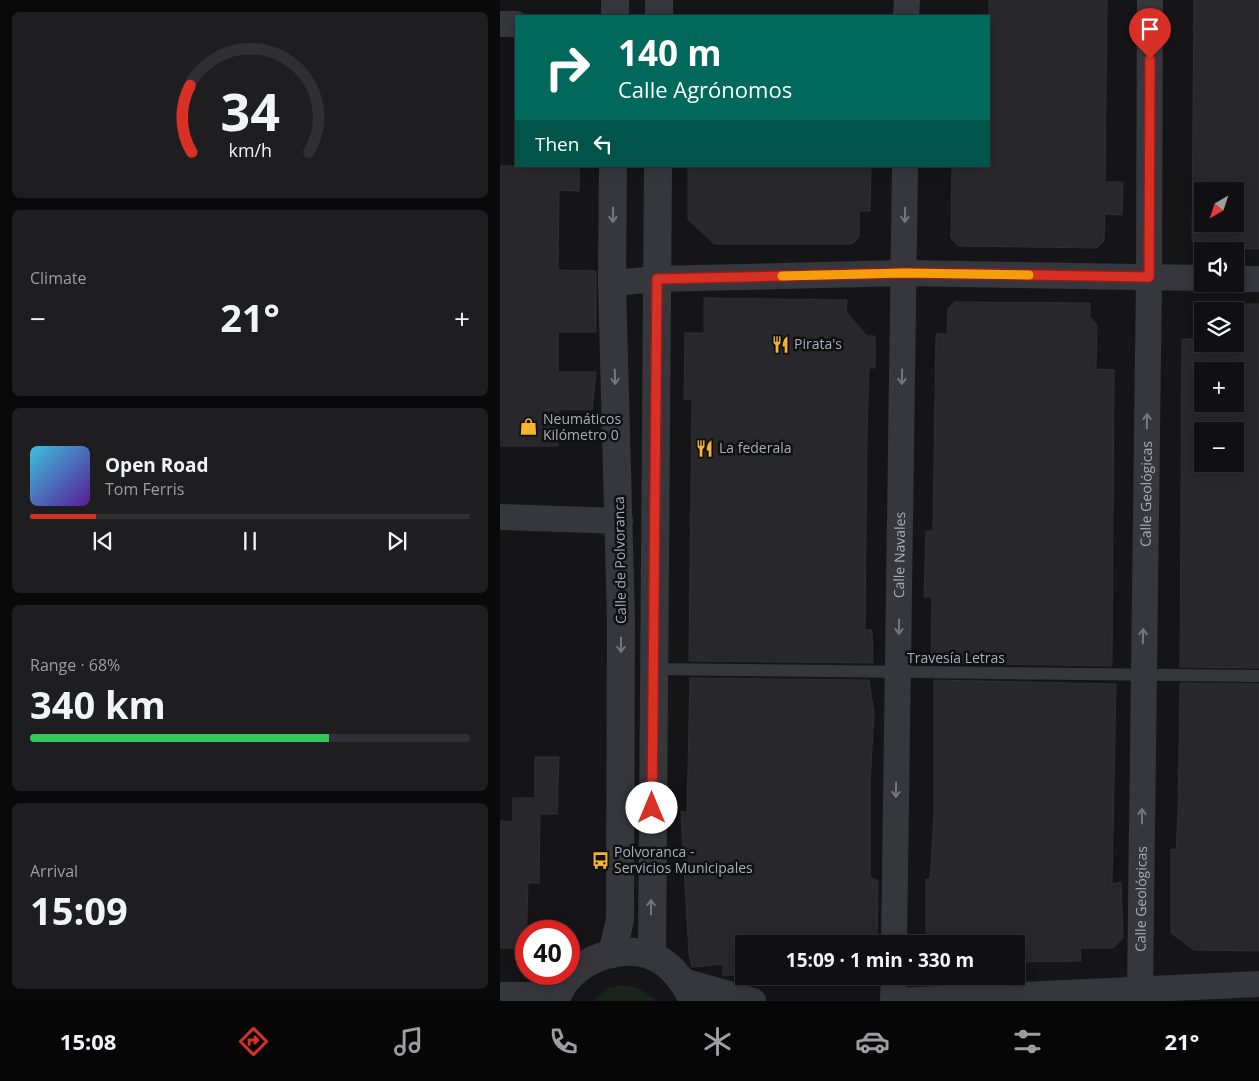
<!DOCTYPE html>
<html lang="en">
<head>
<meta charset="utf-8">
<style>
	:root { --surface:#101012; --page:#1e1e20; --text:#f1f3f6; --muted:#9c9d9f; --line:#303032; --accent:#d93025 }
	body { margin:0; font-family:"Open Sans",sans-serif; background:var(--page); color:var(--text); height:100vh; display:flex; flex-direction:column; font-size:19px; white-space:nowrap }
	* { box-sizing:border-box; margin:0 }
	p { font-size:16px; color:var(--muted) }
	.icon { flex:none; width:28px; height:28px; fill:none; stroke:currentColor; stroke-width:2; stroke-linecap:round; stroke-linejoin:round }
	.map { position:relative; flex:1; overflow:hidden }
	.sheet { display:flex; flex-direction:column; gap:12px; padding:12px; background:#09090a; width:500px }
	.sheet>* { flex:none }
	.guide { position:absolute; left:15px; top:15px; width:475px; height:152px; border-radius:0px; box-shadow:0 2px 12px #0003,0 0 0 1px var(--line); background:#00695c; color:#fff; overflow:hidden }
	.needle { width:32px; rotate:219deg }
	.tools { position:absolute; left:694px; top:182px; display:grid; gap:10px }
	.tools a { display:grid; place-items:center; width:50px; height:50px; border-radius:0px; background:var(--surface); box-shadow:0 2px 12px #0003,0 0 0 1px var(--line); font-size:25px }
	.speed { position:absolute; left:15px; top:920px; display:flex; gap:10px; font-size:25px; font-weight:700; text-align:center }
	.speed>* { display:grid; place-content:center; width:65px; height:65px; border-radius:50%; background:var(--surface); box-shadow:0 2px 12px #0003,0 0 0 1px var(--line); line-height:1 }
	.speed .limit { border:8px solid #d22; background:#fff; color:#111 }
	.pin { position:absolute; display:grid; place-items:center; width:42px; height:42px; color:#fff; margin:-51px -21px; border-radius:50% 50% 50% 0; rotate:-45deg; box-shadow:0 0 5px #0007 }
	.pin .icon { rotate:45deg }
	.me { position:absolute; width:55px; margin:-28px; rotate:0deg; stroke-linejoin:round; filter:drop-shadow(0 0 4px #0008) }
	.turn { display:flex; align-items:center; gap:18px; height:105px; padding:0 20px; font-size:22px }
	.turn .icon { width:65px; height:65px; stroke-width:2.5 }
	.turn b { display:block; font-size:35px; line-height:42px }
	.then { display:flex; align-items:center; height:48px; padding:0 20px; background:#0003; gap:10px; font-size:19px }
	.big { font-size:38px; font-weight:700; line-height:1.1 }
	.sheet .card { flex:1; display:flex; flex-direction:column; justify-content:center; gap:8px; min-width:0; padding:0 18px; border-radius:8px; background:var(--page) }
	.sheet .dial { align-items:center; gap:0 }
	.dial svg { height:130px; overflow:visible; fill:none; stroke:var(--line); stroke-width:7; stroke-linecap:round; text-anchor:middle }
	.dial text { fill:var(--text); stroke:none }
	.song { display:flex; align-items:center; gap:15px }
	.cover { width:60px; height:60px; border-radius:8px; background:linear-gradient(135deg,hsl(190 70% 55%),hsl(270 70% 35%)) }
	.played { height:5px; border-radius:2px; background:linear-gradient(90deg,var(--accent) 15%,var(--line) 15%) }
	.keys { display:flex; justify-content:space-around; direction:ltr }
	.heat { display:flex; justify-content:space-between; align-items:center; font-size:28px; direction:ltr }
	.charge { height:8px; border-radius:4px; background:linear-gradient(90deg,#34c759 68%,var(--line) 0) }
	.trip { position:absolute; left:235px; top:935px; width:290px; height:50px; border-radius:0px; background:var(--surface); box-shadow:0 2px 12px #0003,0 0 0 1px var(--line); font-weight:700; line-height:50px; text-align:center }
	.tabs { display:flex; height:80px; justify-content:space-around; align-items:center; background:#060607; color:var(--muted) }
	.tabs .icon { width:35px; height:35px }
	.tabs .selected { color:var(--accent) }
	.tabs b { font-size:22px; color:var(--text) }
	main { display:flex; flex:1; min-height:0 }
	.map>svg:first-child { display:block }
</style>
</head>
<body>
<main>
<section class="sheet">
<div class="card dial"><svg viewBox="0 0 100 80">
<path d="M14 69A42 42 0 1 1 86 69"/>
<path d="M14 69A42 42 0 0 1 13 28" stroke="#d93025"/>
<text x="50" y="56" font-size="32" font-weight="700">34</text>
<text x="50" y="72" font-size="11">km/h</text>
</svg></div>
<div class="card"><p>Climate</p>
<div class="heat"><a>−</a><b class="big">21°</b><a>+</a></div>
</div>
<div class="card">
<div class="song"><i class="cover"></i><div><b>Open Road</b><p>Tom Ferris</p></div></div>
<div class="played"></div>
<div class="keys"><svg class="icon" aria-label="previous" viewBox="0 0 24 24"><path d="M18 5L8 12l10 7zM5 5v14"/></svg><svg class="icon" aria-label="pause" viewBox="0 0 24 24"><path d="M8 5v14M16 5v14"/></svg><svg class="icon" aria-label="next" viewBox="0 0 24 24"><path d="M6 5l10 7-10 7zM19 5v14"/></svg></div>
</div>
<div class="card"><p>Range · 68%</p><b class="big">340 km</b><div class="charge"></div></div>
<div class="card"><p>Arrival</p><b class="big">15:09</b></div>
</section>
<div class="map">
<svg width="759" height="1001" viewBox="0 0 759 1001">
	<rect width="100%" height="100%" fill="#151518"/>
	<path fill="#1b231d" d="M123 985 138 988 157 1001H92L109 988Z"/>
	<g fill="#28282c" stroke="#2f2f34" fill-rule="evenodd">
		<path d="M489 0H607L605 182H623L622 215 605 214 604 241 597 248 458 246 451 238 452 166H489Z"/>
		<path d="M694 0H759V249H699L692 241ZM702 191H735V224H702Z"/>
		<path d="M0 166H79V191L59 190 58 270 96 271V332H58V372H96L92 410 59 409 58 446H0Z"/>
		<path d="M188 166H371L370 211H359V237L352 244H214L188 219Z"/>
		<path d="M204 298 347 300 346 312 367 336H375V368H369L367 433 365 630H372L373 663 189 661 192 399H184L185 333H204Z"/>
		<path d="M455 302 590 303V317L597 325 596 369 614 370 612 666 431 663 432 597H424L426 531H433L436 334H447L448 309Z"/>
		<path d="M701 304H759V668L680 667 682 339H694L693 310ZM702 311H735V344H702ZM702 371H735V404H702ZM702 431H735V464H702Z"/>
		<path d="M190 678 369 680 374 714 370 783V877L378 881 377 944H244V976L222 975 224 964 192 967 189 954 181 811 187 813Z"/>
		<path d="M434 680 616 684 612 884 621 882 623 938 613 948H580L581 961 516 962V944H426V879L430 880 434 815Z"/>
		<path d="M680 683 759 684V951L694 950 671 933V849L676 850 678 816Z"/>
		<path d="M35 757H59L57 814H40L39 883H28L26 949 0 948V821L13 822V798H35Z"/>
	</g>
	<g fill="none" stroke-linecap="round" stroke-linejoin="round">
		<path stroke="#36373d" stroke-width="12" d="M153 669 759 676"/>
		<g stroke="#36373d" stroke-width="26">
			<path d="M406 16 407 0"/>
			<path d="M0 24H16"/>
			<path d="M735 279H759"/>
			<path d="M112 283 157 279 404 273 702 278"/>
			<path d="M0 517 120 521"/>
			<path id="s1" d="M394 944 405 166"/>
			<path d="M183 981 253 1001"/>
			<path id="s2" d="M640 988 649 277 650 0"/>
			<path d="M0 995H58"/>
			<path d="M393 1001 394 976"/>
			<path d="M394 1001 759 984"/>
		</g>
		<g stroke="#36373d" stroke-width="28">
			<path d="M115 16V0"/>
			<path d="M159 16V0"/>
			<path d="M112 954 120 920 121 621 112 283 113 166"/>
			<path d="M152 956 158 166"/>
			<path d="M56 1001C65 964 117 942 152 956 171 963 185 983 193 1001"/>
		</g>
	</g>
	<defs><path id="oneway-shaft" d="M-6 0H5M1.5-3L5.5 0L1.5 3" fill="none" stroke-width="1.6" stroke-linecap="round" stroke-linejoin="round" transform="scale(1.25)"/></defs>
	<g stroke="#747781">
		<use href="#oneway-shaft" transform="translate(113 215) rotate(91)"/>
		<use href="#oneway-shaft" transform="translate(405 215) rotate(91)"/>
		<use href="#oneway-shaft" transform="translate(115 377) rotate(88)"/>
		<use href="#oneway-shaft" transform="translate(402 377) rotate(91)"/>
		<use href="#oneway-shaft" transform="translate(647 421) rotate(-89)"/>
		<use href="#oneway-shaft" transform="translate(399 627) rotate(91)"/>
		<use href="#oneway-shaft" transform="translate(643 636) rotate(-89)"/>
		<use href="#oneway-shaft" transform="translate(121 645) rotate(90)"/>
		<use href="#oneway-shaft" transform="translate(396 790) rotate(91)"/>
		<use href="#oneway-shaft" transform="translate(642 816) rotate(-90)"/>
		<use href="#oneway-shaft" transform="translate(151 907) rotate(-90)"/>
	</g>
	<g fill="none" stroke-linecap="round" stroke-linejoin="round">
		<defs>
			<path id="route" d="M152 808 157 279 404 273 649 277 650 59"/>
		</defs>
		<use href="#route" stroke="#8d1f18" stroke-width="12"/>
		<use href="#route" stroke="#d93025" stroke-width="9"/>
		<path stroke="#f59e0b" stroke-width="9" d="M282 276 404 273 529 275"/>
	</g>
	<defs>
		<symbol id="restaurant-bare" viewBox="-9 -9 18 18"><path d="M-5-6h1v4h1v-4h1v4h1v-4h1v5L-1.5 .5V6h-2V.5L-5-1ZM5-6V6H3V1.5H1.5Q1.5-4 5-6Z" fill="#f7b52e" stroke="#101013" stroke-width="2.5" paint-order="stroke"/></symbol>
		<symbol id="shop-bare" viewBox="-9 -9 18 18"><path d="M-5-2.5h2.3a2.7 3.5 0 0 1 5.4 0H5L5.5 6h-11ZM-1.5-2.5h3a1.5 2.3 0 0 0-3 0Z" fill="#f7b52e" stroke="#101013" stroke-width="2.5" paint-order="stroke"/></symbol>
		<symbol id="bus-bare" viewBox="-9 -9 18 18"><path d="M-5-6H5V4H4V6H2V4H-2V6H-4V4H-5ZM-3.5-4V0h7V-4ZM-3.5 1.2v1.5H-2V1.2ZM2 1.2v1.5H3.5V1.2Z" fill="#f7b52e" stroke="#101013" stroke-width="2.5" paint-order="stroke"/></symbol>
	</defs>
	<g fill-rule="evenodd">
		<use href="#restaurant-bare" x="268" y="332" width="25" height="25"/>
		<use href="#shop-bare" x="16" y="414" width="25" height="25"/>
		<use href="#restaurant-bare" x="192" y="436" width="25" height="25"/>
		<use href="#bus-bare" x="88" y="848" width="25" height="25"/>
	</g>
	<g text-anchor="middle" stroke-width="5" stroke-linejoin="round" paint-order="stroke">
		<g font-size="14" fill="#a7acb8" stroke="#101013" text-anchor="start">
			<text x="294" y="349">Pirata's</text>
			<text x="43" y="424">Neumáticos<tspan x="43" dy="16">Kilómetro 0</tspan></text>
			<text x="219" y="453">La federala</text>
			<text x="114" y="857">Polvoranca -<tspan x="114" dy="16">Servicios Municipales</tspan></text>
		</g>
		<g font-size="14" fill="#a7acb8" stroke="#101013">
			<text dy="5" stroke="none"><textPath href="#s2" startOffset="494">Calle Geológicas</textPath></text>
			<text dy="5" stroke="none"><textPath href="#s1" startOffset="389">Calle Navales</textPath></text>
			<text transform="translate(120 560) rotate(-91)" y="5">Calle de Polvoranca</text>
			<text x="456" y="663">Travesía Letras</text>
			<text dy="5" stroke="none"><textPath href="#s2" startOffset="89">Calle Geológicas</textPath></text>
		</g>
	</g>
</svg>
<div class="tools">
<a><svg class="needle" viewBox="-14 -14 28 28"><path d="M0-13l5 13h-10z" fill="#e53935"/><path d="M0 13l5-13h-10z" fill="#9c9d9f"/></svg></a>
<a><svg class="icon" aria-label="sound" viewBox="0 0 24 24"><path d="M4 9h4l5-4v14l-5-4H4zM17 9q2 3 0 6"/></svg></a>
<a><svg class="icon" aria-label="layers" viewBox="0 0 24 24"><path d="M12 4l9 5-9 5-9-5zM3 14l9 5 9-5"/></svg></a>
<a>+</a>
<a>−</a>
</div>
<div class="speed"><div class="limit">40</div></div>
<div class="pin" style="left:650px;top:59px;background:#d93025"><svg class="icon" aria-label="arrive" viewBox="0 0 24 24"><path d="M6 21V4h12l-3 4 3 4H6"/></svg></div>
<svg class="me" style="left:152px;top:808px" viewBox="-20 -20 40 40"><circle r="19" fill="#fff"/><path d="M0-13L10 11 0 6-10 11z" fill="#d93025"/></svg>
<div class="trip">15:09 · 1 min · 330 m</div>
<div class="guide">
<div class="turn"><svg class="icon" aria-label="right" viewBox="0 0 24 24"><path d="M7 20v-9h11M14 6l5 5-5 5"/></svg><div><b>140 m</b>Calle Agrónomos</div></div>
<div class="then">Then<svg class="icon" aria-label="left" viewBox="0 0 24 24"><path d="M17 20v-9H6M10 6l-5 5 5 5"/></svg></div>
</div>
</div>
</main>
<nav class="tabs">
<b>15:08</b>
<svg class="icon selected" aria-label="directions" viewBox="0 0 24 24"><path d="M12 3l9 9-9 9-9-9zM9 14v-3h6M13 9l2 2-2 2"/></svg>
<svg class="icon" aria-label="music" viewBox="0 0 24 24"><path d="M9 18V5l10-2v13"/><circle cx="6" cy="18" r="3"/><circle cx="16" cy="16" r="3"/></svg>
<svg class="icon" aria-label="phone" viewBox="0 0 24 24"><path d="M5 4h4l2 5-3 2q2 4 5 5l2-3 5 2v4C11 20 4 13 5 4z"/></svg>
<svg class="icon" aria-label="climate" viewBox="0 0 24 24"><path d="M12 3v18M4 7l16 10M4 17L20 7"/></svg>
<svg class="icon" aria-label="car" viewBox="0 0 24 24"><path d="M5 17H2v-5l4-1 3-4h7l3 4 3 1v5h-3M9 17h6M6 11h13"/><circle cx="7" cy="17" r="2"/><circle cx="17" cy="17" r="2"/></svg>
<svg class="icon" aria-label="filters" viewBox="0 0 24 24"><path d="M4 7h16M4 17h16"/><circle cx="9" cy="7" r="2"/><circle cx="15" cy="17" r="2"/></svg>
<b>21°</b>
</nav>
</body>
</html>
